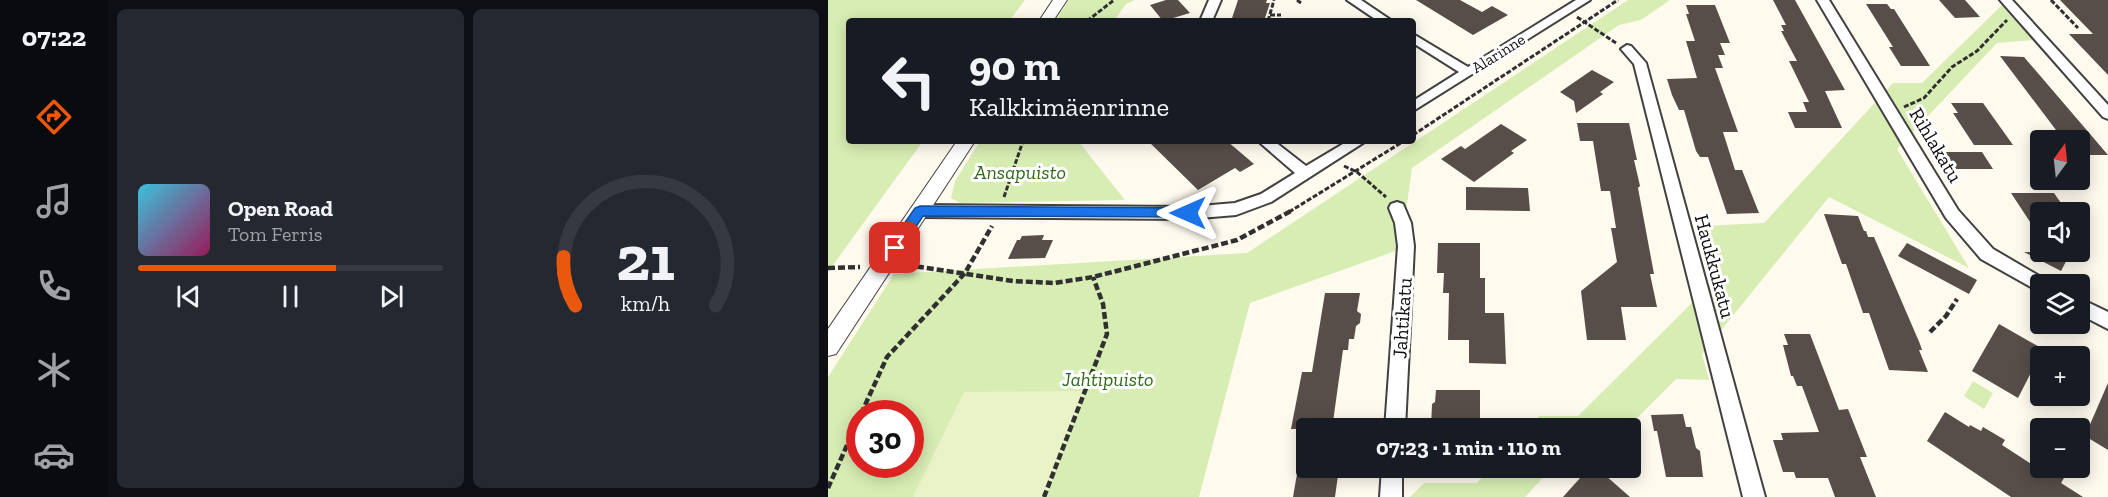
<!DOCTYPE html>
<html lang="en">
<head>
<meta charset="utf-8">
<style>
	:root { --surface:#171b24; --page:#242831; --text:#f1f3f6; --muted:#9ea1a6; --line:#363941; --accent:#ea580c }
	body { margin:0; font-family:"Zilla Slab",serif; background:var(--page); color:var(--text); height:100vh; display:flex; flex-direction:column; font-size:22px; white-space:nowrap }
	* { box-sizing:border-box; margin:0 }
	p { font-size:20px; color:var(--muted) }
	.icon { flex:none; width:33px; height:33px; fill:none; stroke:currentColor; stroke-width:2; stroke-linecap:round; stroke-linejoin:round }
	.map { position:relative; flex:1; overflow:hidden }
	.drawer { display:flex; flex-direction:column; gap:9px; padding:9px; background:#0d0f14; width:720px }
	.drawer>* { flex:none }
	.banner { position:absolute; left:18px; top:18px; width:570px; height:126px; border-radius:6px; box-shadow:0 3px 15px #0003; background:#171b24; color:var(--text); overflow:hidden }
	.needle { width:39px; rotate:15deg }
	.buttons { position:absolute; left:1202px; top:130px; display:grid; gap:12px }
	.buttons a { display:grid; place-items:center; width:60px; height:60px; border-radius:6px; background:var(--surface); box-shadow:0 3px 15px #0003; font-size:30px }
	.speed { position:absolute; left:18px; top:400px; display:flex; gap:12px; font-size:30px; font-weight:700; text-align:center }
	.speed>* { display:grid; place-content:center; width:78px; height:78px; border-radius:50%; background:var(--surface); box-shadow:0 3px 15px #0003; line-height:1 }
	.speed .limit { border:9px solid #d22; background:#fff; color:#111 }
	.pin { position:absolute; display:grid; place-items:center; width:51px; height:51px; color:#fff; margin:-26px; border-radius:12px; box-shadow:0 3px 9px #0006 }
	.me { position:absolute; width:66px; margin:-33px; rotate:270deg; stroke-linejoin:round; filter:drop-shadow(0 0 4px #0008) }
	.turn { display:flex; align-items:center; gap:21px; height:126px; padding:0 24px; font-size:27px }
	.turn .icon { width:78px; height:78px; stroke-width:2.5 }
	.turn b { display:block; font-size:42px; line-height:51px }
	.drawer .tile { flex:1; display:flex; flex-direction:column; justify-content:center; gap:9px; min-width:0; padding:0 21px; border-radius:9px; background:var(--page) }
	.drawer .dial { align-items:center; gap:0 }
	.dial svg { height:156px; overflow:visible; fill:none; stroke:var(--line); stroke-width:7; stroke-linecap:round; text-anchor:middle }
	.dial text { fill:var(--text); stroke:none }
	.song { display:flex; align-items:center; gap:18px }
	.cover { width:72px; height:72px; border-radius:9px; background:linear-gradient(135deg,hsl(190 70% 55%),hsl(330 70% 35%)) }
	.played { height:6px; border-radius:3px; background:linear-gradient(90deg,var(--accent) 65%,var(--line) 65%) }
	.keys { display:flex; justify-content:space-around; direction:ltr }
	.drawer .tiles { flex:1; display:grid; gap:9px; grid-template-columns:repeat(2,1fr) }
	.trip { position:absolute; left:468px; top:418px; width:345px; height:60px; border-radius:6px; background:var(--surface); box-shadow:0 3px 15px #0003; font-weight:700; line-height:60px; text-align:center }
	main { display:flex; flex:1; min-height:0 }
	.menu { display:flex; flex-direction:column; width:108px; justify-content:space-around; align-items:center; background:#090b0e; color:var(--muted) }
	.menu .icon { width:42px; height:42px }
	.menu .selected { color:var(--accent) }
	.menu b { font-size:27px; color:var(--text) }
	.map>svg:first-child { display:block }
</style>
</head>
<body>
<main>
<nav class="menu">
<b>07:22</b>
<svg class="icon selected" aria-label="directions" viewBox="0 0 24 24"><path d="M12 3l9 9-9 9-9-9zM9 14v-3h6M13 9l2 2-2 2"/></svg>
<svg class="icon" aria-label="music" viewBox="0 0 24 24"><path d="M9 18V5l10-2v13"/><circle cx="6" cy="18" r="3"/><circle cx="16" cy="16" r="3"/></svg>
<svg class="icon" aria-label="phone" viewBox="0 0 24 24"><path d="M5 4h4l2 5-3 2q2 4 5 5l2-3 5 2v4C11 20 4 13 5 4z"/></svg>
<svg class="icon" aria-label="climate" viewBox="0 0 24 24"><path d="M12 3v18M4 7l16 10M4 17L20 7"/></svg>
<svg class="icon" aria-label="car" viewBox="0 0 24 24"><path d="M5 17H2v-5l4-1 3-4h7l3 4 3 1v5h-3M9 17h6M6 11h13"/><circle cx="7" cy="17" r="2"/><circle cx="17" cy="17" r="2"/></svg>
</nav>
<section class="drawer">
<div class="tiles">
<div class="tile">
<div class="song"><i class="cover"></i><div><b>Open Road</b><p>Tom Ferris</p></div></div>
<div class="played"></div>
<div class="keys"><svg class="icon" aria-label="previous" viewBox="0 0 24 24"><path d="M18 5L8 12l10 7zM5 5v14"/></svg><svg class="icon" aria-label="pause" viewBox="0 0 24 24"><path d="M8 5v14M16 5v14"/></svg><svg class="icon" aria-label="next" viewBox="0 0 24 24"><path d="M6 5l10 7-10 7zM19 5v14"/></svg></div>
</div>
<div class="tile dial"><svg viewBox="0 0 100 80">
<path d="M14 69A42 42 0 1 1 86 69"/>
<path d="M14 69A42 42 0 0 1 8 44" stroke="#ea580c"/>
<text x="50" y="56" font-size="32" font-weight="700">21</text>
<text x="50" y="72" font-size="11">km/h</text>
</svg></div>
</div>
</section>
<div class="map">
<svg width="1280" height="497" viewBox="0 0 1280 497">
	<rect width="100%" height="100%" fill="#fffaee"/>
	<g fill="#d8edb4" fill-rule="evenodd">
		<path d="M0 0H197L181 21H21V141H95L0 272Z"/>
		<path d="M241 0H307L298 4 286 21H227Z"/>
		<path d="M800 0H842L813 20 791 25 584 168 573 249 422 303 371 497H0V377L66 274 419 253ZM32 414H82V465H32Z"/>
		<path d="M1174 5 1205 40 1169 43 1069 149 1141 268 1001 197 874 354 881 380 848 379 798 429H699L711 416H750L888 279 874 226 936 223 1065 83H1094Z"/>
		<path d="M152 141H250L297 200 132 203 123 198 127 181Z"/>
		<path d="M1145 381 1165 393 1156 409 1136 396Z"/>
		<path d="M663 468H724L697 497H582L596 483H649Z"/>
	</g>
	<path fill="#e9f3c7" d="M257 391 218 497H85L136 392Z"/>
	<g fill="#574d49">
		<path d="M338 0H350L362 13 335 21 322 5Z"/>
		<path d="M410 0H439L438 3H442L436 21H403Z"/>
		<path d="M588 0H632L654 12 664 6 680 15 645 35Z"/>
		<path d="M945 0H967L1017 90 997 91 1014 128H967L960 112H979L975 102H981L961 61H969L953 31H956L953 25H958Z"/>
		<path d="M1111 0H1137L1152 17 1127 18Z"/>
		<path d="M1232 0H1280V75L1241 34H1265Z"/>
		<path d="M1038 4H1059L1063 9H1066L1102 66H1073L1061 47H1065Z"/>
		<path d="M858 5H887L902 43H892L897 55H890L895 68H887L910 132H895L907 170H914L931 213 899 214 880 157H872L868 151 856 110H851L844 95 839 79 869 78 858 41H867L858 14H861Z"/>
		<path d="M1172 56 1196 57 1280 155H1251V141H1248L1240 131 1228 130Z"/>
		<path d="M764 70 786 82 772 92 775 94 748 113 746 101 732 92Z"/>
		<path d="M1123 103H1155L1185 145H1146L1125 113H1130Z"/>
		<path d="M749 123H801L809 160H806L812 186 810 188 826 274H822L829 307H793L798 340H759L753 291 789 262 783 228H788L782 191H773L765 141H752Z"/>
		<path d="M673 124 699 140 683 151 686 153 646 182 613 159 633 146 637 149Z"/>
		<path d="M320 141H399L426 164 412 172 407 168 370 190Z"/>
		<path d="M1108 152H1154L1165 169H1119Z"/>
		<path d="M638 187 700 188 702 211 638 210Z"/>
		<path d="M1183 193H1226L1240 213H1212V237Z"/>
		<path d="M996 214 1030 216 1036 231H1038L1040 237H1046L1092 344 1094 350H1091L1100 372 1061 370 1041 313H1035L1018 264H1014Z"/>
		<path d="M216 235 214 240H225L217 258 180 259 189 240H192L194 236Z"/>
		<path d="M610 243H652V278H657V313H676L678 364 641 363V340H620L621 293H615L616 273H609Z"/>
		<path d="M1079 243 1149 280 1141 294 1070 256Z"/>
		<path d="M1196 252H1243L1233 271Z"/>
		<path d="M497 293H532L529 311 533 314 532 323 528 326 526 339H521L520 350H515L504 429H463L474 372H484Z"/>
		<path d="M1171 324 1215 349 1190 398 1144 371Z"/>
		<path d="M956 334H982L1011 410 1020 409 1039 457H1032L1048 497H1007L1000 478H968L966 472H955L945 440H955L953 433 991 432 974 386H969L965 376H963L955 345H960Z"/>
		<path d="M1280 383V450L1257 436Z"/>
		<path d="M608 390H652V420H640V429H603L604 404 607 402Z"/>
		<path d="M1117 412 1141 427 1142 425 1153 431 1155 427 1177 440 1174 445 1191 456 1211 469 1212 466V468H1220L1236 478 1233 483 1255 497H1183L1099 441Z"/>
		<path d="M855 414 858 427H863L868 448 872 451 875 477H838L829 431H826L823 415Z"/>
		<path d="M470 468H511L507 497H465Z"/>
		<path d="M761 468H769L802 497H735Z"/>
	</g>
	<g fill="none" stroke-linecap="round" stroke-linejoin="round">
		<defs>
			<g id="minor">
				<path d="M381 0H393L384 21H372Z"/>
				<path d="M519 0H533L564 21H550Z"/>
				<path d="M748 0H762L585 111V101L631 72 585 43V34L640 67Z"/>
				<path d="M989 0H1001L1130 210 1165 249 1218 280 1221 285H1212V292L1153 259 1118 218Z"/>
				<path d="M1172 0H1184L1280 105V119L1275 117Z"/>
				<path d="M799 45 803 46 818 63 937 497H915L806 64 793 49Z"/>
				<path d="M430 141H446L478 166 520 141H538L443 202 408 215 360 219 92 217 86 215 84 211 86 207 92 205 360 207 407 203 433 194 467 173Z"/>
				<path d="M569 202 575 204 583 223 586 246 577 429H557L570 246 567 223 561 208 563 204Z"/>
				<path d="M1251 298 1280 312V329L1251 314Z"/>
				<path d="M554 468H574V497H552Z"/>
			</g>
			<g id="tertiary">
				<path d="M225 0H239L225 21H211Z"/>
				<path d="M129 141H147L8 354 0 356V329Z"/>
			</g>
		</defs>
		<use href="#minor" stroke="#414141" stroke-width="4"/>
		<use href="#tertiary" stroke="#414141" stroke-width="2"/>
		<g stroke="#303030" stroke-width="3" stroke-dasharray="5 2" stroke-linecap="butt">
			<path d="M469 0 473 3"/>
			<path d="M1223 0 1250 28"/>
			<path d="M442 15H453"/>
			<path d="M749 17 788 43"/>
			<path d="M259 21 286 0"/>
			<path d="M440 21 446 0"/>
			<path d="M1076 107 1096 98 1124 67 1149 51 1179 20"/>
			<path d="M585 135 790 0"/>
			<path d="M516 166 529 172 558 197"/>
			<path d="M176 197 195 141"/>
			<path d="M461 212 576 141"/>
		</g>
		<g stroke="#303030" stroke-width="4.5" stroke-dasharray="7 3" stroke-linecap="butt">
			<path d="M79 265 185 281 226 283 265 277 409 240 463 211"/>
			<path d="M0 268 32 267"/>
			<path d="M1102 332 1118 316 1129 299"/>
			<path d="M33 414 59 357 137 273 164 226"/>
			<path d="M0 488 32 416"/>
			<path d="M216 497 279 334 275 304 265 277"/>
		</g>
		<use href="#minor" fill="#fff" fill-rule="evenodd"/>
		<use href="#tertiary" fill="#fff" fill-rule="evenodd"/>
	</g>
	<path fill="#1a73e8" stroke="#114b97" stroke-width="1.5" d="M92 206 360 208 366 213 360 217 95 216 72 251H62L60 248 62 244 87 208Z"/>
	<g text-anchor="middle" stroke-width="6" stroke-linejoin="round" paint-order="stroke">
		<g font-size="16" fill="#0e0e0e" stroke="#fff">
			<text transform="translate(670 53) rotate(-32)" y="6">Alarinne</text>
		</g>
		<g font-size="20" fill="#0e0e0e" stroke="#fff">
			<text transform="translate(1108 145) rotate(59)" y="7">Rihlakatu</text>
			<text transform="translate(887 266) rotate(75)" y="7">Haukkukatu</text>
			<text transform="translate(574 318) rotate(-86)" y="7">Jahtikatu</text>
		</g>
		<g font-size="20" font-style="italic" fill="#326b18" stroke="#fff">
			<text x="192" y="179">Ansapuisto</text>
			<text x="280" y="386">Jahtipuisto</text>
		</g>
	</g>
</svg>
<div class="buttons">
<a><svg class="needle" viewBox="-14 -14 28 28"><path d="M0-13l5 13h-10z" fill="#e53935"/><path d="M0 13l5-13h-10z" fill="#9ea1a6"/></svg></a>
<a><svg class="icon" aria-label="sound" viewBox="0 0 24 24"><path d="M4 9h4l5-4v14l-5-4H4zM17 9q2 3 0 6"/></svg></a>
<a><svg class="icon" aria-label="layers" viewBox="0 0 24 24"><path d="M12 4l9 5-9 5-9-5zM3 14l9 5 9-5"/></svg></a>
<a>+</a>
<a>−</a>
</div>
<div class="speed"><div class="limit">30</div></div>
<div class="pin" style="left:67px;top:248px;background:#d93025"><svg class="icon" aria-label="arrive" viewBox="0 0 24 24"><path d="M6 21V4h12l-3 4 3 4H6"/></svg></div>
<svg class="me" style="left:360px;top:213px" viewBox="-20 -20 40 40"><path d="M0-17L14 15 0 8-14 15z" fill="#1a73e8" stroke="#fff" stroke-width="4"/></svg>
<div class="trip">07:23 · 1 min · 110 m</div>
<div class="banner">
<div class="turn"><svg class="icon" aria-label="left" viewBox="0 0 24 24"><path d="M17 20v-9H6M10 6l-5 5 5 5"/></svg><div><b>90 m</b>Kalkkimäenrinne</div></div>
</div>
</div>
</main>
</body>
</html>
